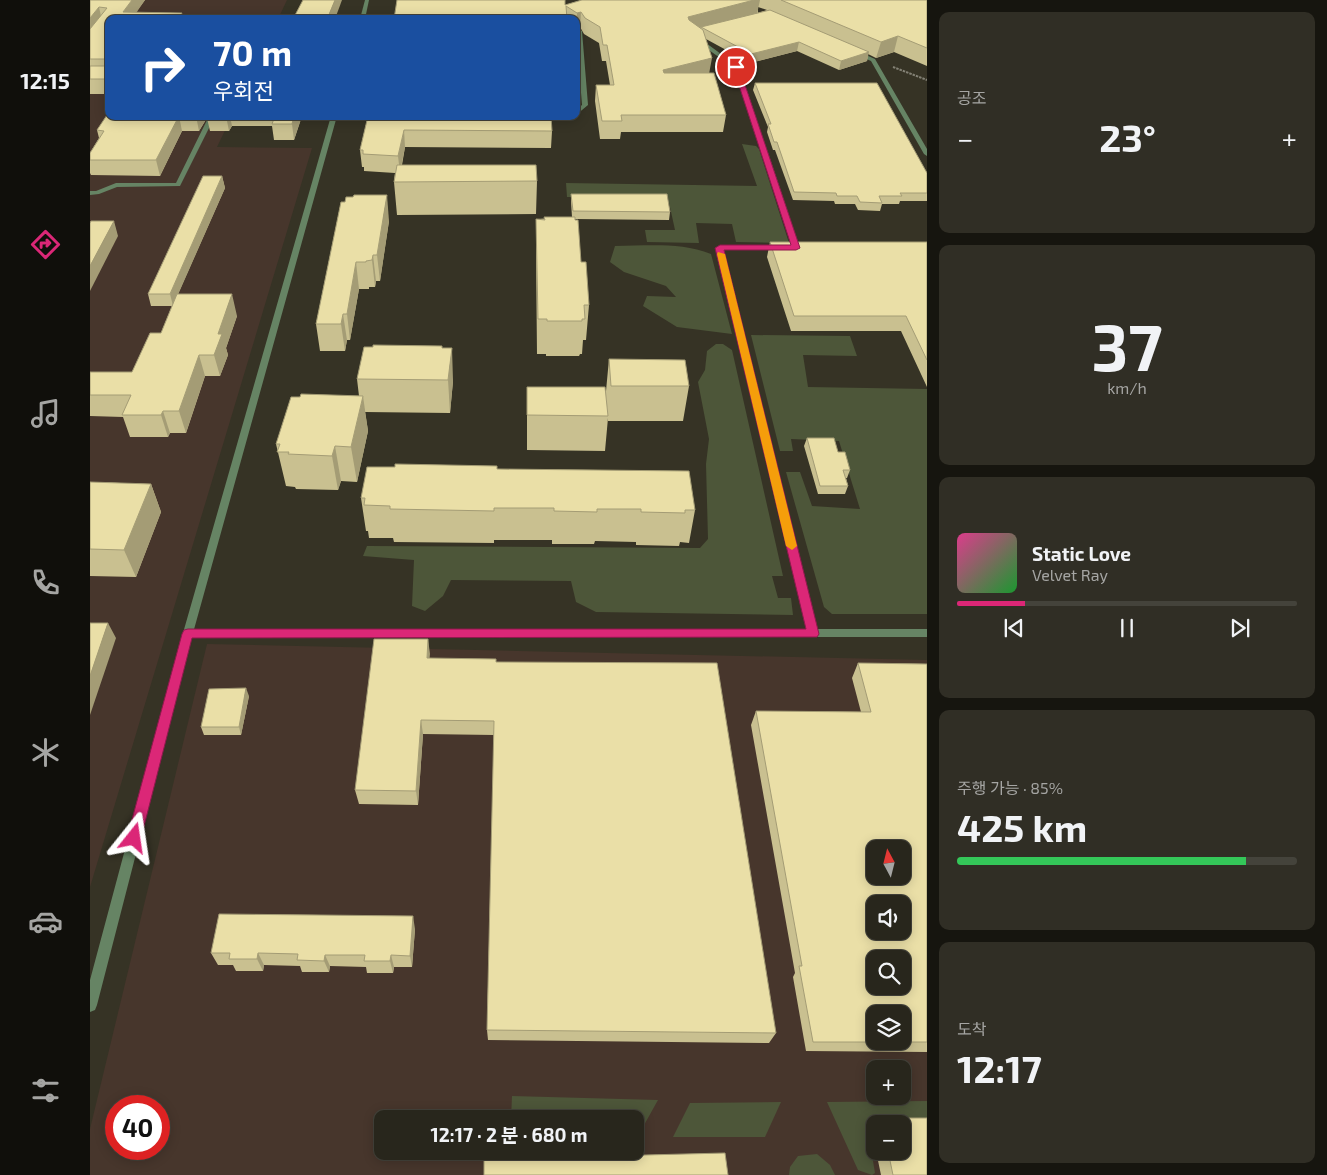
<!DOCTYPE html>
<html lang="ko">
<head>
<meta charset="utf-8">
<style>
	:root { --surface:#28261c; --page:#302e25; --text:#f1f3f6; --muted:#a5a5a3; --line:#44433b; --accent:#db2777 }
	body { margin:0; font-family:"Exo 2","Noto Sans KR",sans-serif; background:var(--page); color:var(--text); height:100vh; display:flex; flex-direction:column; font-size:19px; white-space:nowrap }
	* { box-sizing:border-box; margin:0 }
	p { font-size:16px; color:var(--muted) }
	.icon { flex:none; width:28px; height:28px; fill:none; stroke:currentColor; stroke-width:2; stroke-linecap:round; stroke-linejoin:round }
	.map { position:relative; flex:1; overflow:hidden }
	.panel { display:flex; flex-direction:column; gap:12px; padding:12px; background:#16150f; width:400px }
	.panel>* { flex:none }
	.top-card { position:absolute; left:15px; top:15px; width:475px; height:105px; border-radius:10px; box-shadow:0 2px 12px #0003,0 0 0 1px var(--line); background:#1a4fa0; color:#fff; overflow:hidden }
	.needle { width:32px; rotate:353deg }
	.buttons { position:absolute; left:776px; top:840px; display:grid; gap:10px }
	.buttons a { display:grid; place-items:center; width:45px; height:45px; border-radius:10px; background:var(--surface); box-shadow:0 2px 12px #0003,0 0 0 1px var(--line); font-size:25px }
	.speed { position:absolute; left:15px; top:1095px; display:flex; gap:10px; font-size:25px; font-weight:700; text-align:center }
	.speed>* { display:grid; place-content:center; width:65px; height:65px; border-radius:50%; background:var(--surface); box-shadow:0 2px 12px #0003,0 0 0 1px var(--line); line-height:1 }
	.speed .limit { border:8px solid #d22; background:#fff; color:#111 }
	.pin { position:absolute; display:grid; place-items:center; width:42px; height:42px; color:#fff; margin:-21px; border:2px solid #fff; border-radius:50%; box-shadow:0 1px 5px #0007 }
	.me { position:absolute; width:55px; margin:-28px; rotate:15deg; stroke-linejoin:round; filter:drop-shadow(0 0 4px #0008) }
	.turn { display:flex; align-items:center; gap:18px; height:105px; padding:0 25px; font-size:22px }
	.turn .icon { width:65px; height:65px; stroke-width:2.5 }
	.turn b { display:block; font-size:35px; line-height:42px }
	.big { font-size:38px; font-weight:700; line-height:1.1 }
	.panel .card { flex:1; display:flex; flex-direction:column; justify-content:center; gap:8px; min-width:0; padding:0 18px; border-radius:10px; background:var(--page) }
	.panel .dial { align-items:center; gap:0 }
	.dial b { font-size:65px; line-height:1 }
	.song { display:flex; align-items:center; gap:15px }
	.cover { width:60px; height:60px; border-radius:8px; background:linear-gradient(135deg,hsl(330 70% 55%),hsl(130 70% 35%)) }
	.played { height:5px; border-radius:2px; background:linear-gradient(90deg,var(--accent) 20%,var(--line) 20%) }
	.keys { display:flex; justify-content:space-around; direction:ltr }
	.heat { display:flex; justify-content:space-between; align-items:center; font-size:28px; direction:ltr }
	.charge { height:8px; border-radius:4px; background:linear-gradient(90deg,#34c759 85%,var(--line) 0) }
	.trip { position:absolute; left:284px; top:1110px; width:270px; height:50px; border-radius:10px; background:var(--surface); box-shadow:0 2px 12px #0003,0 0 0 1px var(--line); font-weight:700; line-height:50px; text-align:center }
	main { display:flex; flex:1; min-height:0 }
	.tab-bar { display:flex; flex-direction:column; width:90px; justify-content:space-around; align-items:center; background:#100f0b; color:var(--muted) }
	.tab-bar .icon { width:35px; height:35px }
	.tab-bar .selected { color:var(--accent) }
	.tab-bar b { font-size:22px; color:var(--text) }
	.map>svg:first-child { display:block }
</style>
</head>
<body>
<main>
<nav class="tab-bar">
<b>12:15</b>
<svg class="icon selected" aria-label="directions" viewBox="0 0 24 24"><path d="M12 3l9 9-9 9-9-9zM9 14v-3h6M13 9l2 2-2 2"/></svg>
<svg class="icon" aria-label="music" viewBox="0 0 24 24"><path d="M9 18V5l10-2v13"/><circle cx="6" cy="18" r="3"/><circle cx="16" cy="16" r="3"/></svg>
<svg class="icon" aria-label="phone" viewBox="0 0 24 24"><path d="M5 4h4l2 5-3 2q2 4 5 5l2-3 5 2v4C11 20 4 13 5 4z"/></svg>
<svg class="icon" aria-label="climate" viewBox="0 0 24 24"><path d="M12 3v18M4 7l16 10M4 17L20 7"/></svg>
<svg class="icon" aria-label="car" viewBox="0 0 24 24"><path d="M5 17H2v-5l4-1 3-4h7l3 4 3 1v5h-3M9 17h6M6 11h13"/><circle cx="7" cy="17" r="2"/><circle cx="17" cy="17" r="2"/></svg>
<svg class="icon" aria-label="filters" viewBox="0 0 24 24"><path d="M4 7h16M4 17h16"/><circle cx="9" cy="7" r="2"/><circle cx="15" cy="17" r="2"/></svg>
</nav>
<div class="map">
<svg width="837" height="1175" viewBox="0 0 837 1175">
	<rect width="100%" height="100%" fill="#363325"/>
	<g fill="#47362c" fill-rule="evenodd">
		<path d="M0 0H197L188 19H19V116H142L127 147 222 148 0 887Z"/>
		<path d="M117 644 837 660V1175H0V1129ZM785 849H812V876H785ZM785 904H812V931H785ZM785 959H812V986H785ZM785 1014H812V1041H785ZM785 1069H812V1096H785ZM26 1106H69V1149H26ZM292 1119H545V1151H292ZM785 1124H812V1151H785Z"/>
	</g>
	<g fill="#4d5639">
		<path d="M652 144 666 146 669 149 699 243 646 242 642 224 606 223 609 243 557 242 555 230H585L578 198 477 197 476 183 667 186Z"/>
		<path d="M525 246C557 246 590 242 621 254L642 334 587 327 553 306 557 296 586 297 576 286 534 272 520 262Z"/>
		<path d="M661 335 760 336 767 356 713 355 718 387 837 389V614H742L734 607 696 472H710L722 506 770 509 749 441 701 439 703 451H690Z"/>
		<path d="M626 344H633L642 350 693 576H682L688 598H701L703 615 506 612 486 602 481 581 361 580 353 596 335 611 322 606 324 560 273 556 277 546 610 548 618 539 616 464 619 439 608 382 615 370 617 351Z"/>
		<path d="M422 1096 568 1100 549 1134H545V1119H421Z"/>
		<path d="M837 1101V1124L777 1125 785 1173 782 1175 768 1170 737 1102Z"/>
		<path d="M691 1102 675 1137H583L600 1103Z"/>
		<path d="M727 1154 740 1165 745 1175H699L700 1167 708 1156Z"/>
	</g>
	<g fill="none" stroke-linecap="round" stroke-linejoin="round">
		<path stroke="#838175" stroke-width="2" stroke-dasharray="2.5 1" stroke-linecap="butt" d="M803 67 837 80"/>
		<g fill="#668464" fill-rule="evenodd">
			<path d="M605 38H609L649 67 710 248 706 250H634L728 634 727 637H719L718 634 626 248 630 246H702L644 68 605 40Z"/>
			<path d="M119 116H125L90 186 27 187 9 194 0 195V191H6L26 183H86Z"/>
		</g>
		<g fill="#668464" fill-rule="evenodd">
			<path d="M489 29 492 31 498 105 486 115V110L492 105 486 31Z"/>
			<path d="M765 50 785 59 837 149V156L834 154 781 61 763 53 762 52Z"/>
			<path d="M98 629H837V637H98L94 636 93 633 94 630Z"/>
		</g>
		<g fill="#668464" fill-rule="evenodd">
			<path d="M275 0H279L275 19H270Z"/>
			<path d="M241 116H247L103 633 7 1005 5 1010 0 1012V980L93 633Z"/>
		</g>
	</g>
	<g fill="#c9c090" fill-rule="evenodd">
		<path d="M0 0H55L46 12 19 19V94H0Z"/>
		<path d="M492 0H837V66L804 52 786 58 778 54 777 61 749 70 707 51 660 63 616 39 619 73 636 115 633 132H531L530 139H510L505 101 506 85H520L516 61H512L509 43 494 34 490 27 486 29V19H304L475 5ZM668 7 677 10 668 13Z"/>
		<path d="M665 83 837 173V201H810L809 204H792L790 211 768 210 765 204H745L744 201 703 200 685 150H683L677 132 678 127 663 90Z"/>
		<path d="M19 116H212L204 140H184L182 126H142L139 131H120L117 118 109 131H92L70 176 1 175 0 173V153L9 138 7 130Z"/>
		<path d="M278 116 462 131 461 148 315 147 312 165 447 181 446 214 307 215 304 182 305 173 274 171V167H272L270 150Z"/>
		<path d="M132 176 135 188 88 294 147 316 136 348 138 355 130 376H115L96 433H80L78 437H40L33 417 0 416V372H42L71 333 82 306H61L58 294Z"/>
		<path d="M481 194 580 212 579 220 485 219 491 262 499 305 496 340H493L492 354H490L489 356H456V354H447L446 253V219L482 217 481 202Z"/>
		<path d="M251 202 299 221 290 281H286L285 287H279V289H269L260 340H257L255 351H230L226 324Z"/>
		<path d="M680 242H837V387L811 331H701L677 257Z"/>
		<path d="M352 348 363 381 360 413 275 412 278 431 267 482 251 481 248 490 206 489 205 487 196 486 186 444 210 397 269 396 267 379Z"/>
		<path d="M519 359 599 386 593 421H518V418L515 451 437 450V387L516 391Z"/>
		<path d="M717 438 748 452 760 470 757 478H756L758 486 755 494H728L714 446Z"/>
		<path d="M407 469 605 510 599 543 590 542 589 546 546 545V542L505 541 504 544H462V540H404V543L304 542 303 538H279L278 531H276L271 498Z"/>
		<path d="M0 482 61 484 71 512 46 577 0 576Z"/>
		<path d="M338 639 339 658 406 662 686 1033 679 1043 398 1040 397 1030 404 735 333 734 328 805 269 804 265 790Z"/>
		<path d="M768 663 837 664V1052L716 1051 703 977 705 973 661 725 666 711 771 712 762 678Z"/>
		<path d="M159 696 151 735H114L111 727Z"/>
		<path d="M325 929 322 967H304L303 973H277L276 967 240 966 239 972H212L210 966 174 965 173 971H146L143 965H128L121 953Z"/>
		<path d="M790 1118H837V1175H791L786 1151H812V1124H785V1147L781 1127Z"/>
	</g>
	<g fill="#a49c75">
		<path d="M42 0H55L42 19 33 12Z"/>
		<path d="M245 0H252L245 19H238V17Z"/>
		<path d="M664 0H670L667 14 611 27 610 29 596 33 598 17Z"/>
		<path d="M9 7 12 21 0 38V18Z"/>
		<path d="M491 12 490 27 486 29 487 13Z"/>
		<path d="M92 13 93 19H88Z"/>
		<path d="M808 36 804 52 786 58 791 42Z"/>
		<path d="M709 42 707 51 660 63 661 54Z"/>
		<path d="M779 52 777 61 749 70 751 61Z"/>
		<path d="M622 58 619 74 571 87 573 70Z"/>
		<path d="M89 116 92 131 70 176 66 160Z"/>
		<path d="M106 116H116L117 118 109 131Z"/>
		<path d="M136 116H140L142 126 139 131Z"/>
		<path d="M204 116H212L204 140 202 124Z"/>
		<path d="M314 130 315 147 310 173 308 156Z"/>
		<path d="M132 176 135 188 83 306 80 294Z"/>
		<path d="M297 195 299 221 290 281 287 255Z"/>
		<path d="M24 221 28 236 0 291V266Z"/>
		<path d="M283 255 286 281 285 287 282 260Z"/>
		<path d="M266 262 269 289 260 340 257 314Z"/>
		<path d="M142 294 147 316 136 348 138 355 130 376 124 355 128 334Z"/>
		<path d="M253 314 257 340 255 351 251 324Z"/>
		<path d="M362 348 363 381 360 413 358 380Z"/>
		<path d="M109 355 115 376 96 433 89 411Z"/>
		<path d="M273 396 278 431 267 482 261 447Z"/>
		<path d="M73 411 80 433 78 437 71 415Z"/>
		<path d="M245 446 251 481 248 490 242 456Z"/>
		<path d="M61 484 71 512 46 577 34 550Z"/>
		<path d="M18 623 26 638 0 715V676Z"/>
		<path d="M338 639 340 654 338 673 337 658Z"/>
		<path d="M156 688 159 696 151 735 149 727Z"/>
		<path d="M331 720 333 734 328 805 326 791Z"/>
		<path d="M323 916 325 929 322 967 320 956Z"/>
		<path d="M168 953 174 965 173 971 167 959Z"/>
		<path d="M235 955 240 966 239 972 234 961Z"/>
		<path d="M301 955 304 967 303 973 300 961Z"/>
	</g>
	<g fill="#eadfa7" stroke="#a49c75" fill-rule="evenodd">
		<path d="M0 0H42L33 12 92 13 88 19H19V79H0V66H15L17 64 15 59H0V29L17 8 9 7 0 18Z"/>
		<path d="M213 0H245L238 17H240L239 19H203Z"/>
		<path d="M307 0H475V5L492 0H664L598 17 599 20 613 30 622 58 573 70 574 73H624L636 115H531L532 121H512L506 85H524L517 45H513L510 27 495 18 491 12 487 13 476 6 477 19H304Z"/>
		<path d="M691 0H837V48L808 36 791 42Z"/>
		<path d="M680 10 779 52 751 61 709 42 661 54 611 27Z"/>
		<path d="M665 83H787L837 173V193H810L812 196H789L792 203 770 202 767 196H747L746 193 704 192 687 142H684L678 124H681Z"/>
		<path d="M19 112V116H89L66 160H0V153L14 131 7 130Z"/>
		<path d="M185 116H204L202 124H182Z"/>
		<path d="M278 116H461L462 131 314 130 308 156 273 154V150H270Z"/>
		<path d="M307 165H446L447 181 304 182Z"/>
		<path d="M113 176H132L80 294H58Z"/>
		<path d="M481 194H577L580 212 483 211Z"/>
		<path d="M264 195H297L287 255H283L282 260 276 261V262H266L257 314H253L251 324H226L251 202H255L256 197H263Z"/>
		<path d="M454 217H485V220H488L491 262H496L499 305H494L495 319H492V321H457V319H448L446 219 455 220Z"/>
		<path d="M1 221H24L0 266V223Z"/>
		<path d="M680 242H837V360L816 316H704Z"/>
		<path d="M87 294H142L128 334H132L124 355H109L89 411H73L71 415H32L41 395H0V372H42L60 333H71Z"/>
		<path d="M283 345 352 346V348H362L358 380 267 379 274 347H283Z"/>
		<path d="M519 359 595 360 599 386H521Z"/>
		<path d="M437 387H515L518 416 437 415Z"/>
		<path d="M211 394 273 396 261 447 245 446 242 456 198 454 199 452H187L190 444H186L201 397H210Z"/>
		<path d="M717 438H744L748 452H755L760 470H753L758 486H730Z"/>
		<path d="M305 464 407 466V469L599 471 605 510H595V513L551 512V509H507V512L464 511V508H404V511L300 509V506L274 505 275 498H271L277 467H305Z"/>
		<path d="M0 482 61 484 34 550 0 549Z"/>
		<path d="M0 623H18L0 676Z"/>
		<path d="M284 639H338L337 658 406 659V662L627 663 686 1033 397 1030 404 721 331 720 326 791 265 790Z"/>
		<path d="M768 663 837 664V1042H723L709 966H712L666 711 781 712ZM785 849H812V876H785ZM785 904H812V931H785ZM785 959H812V986H785ZM785 1014H812V1041H785Z"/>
		<path d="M156 688 149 727H111L119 689Z"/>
		<path d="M129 914 323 916 320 956 301 955 300 961H274L275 955H235L234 961 207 960 208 954 168 953 167 959H139L140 953H121Z"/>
		<path d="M790 1118H837V1175H803L798 1151H812V1124H792Z"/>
		<path d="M635 1153 638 1175H394V1159Z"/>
	</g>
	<path fill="#db2777" stroke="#8e194d" d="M646 65 649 67 710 248 706 250H634L729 634 727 637 102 638 51 838 49 843 44 844 39 843 37 838 92 634 94 630 98 629H716L625 248 630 245H701L643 67Z"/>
	<path fill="#f59e0b" d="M628 252 635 254 707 546 702 550 696 546 627 254Z"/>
</svg>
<div class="buttons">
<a><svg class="needle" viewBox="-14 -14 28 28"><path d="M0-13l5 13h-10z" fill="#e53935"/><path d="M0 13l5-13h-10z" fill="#a5a5a3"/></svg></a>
<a><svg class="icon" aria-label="sound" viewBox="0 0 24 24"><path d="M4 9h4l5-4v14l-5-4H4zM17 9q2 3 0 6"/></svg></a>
<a><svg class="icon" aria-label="search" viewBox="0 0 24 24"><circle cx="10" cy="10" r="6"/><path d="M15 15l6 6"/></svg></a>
<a><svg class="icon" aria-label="layers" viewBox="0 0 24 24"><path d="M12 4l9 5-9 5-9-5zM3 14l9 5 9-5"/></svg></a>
<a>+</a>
<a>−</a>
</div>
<div class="speed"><div class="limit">40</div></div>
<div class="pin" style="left:646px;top:67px;background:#d93025"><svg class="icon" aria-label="arrive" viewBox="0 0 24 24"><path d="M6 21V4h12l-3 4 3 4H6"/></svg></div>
<svg class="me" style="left:44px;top:838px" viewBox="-20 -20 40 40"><path d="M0-17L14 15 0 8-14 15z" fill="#db2777" stroke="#fff" stroke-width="4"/></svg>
<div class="trip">12:17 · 2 분 · 680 m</div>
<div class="top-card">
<div class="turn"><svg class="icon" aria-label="right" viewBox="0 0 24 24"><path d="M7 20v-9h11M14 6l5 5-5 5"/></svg><div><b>70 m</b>우회전</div></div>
</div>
</div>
<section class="panel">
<div class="card"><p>공조</p>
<div class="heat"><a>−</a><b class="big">23°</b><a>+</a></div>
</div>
<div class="card dial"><b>37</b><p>km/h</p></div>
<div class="card">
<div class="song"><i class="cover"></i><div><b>Static Love</b><p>Velvet Ray</p></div></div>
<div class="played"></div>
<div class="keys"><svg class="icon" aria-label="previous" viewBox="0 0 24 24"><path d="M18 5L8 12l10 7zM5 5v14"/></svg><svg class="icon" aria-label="pause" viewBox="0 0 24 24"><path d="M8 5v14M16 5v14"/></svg><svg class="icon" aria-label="next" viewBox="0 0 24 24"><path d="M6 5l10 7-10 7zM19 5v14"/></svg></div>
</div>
<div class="card"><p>주행 가능 · 85%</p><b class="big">425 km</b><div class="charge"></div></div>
<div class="card"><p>도착</p><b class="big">12:17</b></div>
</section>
</main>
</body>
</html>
